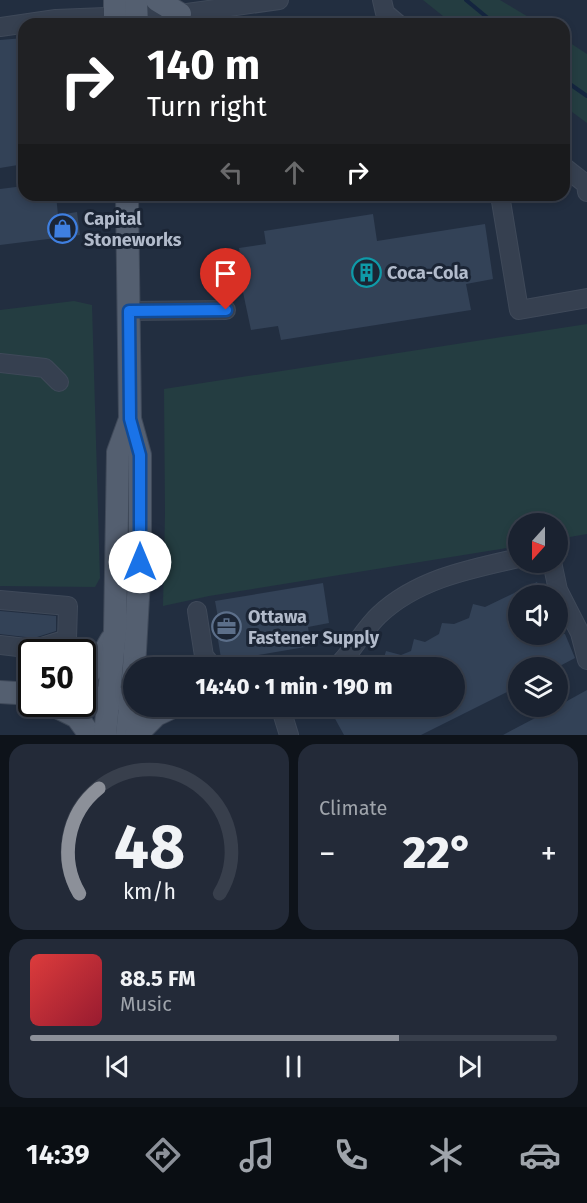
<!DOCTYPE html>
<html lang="en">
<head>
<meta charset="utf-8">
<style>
	:root { --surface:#1a2230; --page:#232a38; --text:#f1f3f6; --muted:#9fa4ab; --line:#383f4c; --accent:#8c9099 }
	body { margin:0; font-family:"Fira Sans",sans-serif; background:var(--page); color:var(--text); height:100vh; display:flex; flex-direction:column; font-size:22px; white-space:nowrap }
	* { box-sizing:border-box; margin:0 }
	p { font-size:20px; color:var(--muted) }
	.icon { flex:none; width:33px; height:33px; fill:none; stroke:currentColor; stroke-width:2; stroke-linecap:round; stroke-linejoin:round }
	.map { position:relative; height:735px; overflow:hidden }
	.drawer { display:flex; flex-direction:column; gap:9px; padding:9px; background:#0e131a; flex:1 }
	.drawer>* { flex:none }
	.guide { position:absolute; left:18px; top:18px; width:552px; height:183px; border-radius:18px; box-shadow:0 3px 9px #0003,0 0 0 2px var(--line); background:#202124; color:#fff; overflow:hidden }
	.needle { width:39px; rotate:201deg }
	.controls { position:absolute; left:508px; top:513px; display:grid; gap:12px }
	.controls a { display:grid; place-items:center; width:60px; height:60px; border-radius:50%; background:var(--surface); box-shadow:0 3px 9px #0003,0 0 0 2px var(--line); font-size:30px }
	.speed { position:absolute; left:18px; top:639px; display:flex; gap:12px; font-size:30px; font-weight:700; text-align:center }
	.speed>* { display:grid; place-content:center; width:78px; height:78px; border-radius:50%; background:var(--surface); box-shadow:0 3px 9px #0003,0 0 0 2px var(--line); line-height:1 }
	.speed .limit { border:3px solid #111; border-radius:9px; background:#fff; color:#111 }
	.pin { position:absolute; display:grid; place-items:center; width:51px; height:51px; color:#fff; margin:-62px -26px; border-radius:50% 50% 50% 0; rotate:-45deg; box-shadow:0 0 6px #0007 }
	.pin .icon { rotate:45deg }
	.me { position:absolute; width:66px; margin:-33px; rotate:0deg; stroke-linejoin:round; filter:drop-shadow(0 0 4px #0008) }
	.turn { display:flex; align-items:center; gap:21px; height:126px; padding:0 30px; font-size:27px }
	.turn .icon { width:78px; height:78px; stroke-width:2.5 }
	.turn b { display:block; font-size:42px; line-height:51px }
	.lanes { display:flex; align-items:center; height:57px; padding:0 30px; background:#0003; justify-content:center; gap:30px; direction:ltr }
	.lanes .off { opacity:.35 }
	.big { font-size:45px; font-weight:800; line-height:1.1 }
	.drawer .tile { flex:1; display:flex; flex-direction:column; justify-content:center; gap:9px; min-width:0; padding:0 21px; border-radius:18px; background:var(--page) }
	.drawer .dial { align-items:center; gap:0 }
	.dial svg { height:156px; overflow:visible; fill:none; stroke:var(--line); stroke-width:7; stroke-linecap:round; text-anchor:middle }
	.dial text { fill:var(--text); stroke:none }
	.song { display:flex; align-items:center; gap:18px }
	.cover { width:72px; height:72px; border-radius:9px; background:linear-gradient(135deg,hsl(0 70% 55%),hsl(350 70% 35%)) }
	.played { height:6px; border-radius:3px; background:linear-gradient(90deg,var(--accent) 70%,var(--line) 70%) }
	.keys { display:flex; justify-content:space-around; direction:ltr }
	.heat { display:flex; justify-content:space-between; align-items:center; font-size:33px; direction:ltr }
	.drawer .tiles { flex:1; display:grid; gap:9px; grid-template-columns:1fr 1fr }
	.tile:last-child { grid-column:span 2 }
	.trip { position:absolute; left:123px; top:657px; width:342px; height:60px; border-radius:30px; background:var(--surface); box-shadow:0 3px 9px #0003,0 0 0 2px var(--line); font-weight:800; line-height:60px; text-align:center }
	.dock { display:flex; height:96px; justify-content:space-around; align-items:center; background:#0a0e13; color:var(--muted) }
	.dock .icon { width:42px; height:42px }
	.dock .current { color:var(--accent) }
	.dock b { font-size:27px; color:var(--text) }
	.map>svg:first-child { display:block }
</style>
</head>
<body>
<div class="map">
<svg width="587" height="735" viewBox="0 0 587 735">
	<rect width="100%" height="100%" fill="#222e40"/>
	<g fill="#243d41">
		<path d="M423 0H500L540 24H453Z"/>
		<path d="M564 39 587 54V123L564 106Z"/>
		<path d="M74 301 92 305 100 578 95 587 0 586V310Z"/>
		<path d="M587 324V534L558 539V524H519V546L209 596 163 606 165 513 164 389Z"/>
	</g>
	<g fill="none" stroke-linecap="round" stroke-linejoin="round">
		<g stroke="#14253f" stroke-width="4">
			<path d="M466 0 495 24"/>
			<path d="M564 80 587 96"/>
		</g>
	</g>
	<g fill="#334257">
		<path d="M24 38V164L0 168V40Z"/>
		<path d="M24 186V195H28L29 199 56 195 58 215 77 212 80 235 0 245V189Z"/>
		<path d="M373 214 377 241 485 224 493 279 466 284 471 310 281 340 278 326 251 330 240 278 239 267H242L239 248 266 244 264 231Z"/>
		<path d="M537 582 544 596H519V634H565L575 658 556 668H519V686L421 735H344L328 706H454V668H381L386 651 401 655 411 651 414 639 425 642 439 634 442 623 454 624 469 618 473 604 485 607Z"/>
		<path d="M323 583 329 623 308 627 311 646 223 661 221 658 218 640H222L215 601Z"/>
		<path d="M0 611 56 616V631L34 638 0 634Z"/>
		<path d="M587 690V735H503L558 706Z"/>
	</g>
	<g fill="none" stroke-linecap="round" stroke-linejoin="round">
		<defs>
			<g id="minor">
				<path d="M382 0 385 13 398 24"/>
				<path d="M0 27 56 19 180 14 279 0"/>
				<path d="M564 167 586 184 587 192"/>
				<path d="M500 195 519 310 587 298"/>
				<path d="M129 311 226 310"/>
				<path d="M0 363 45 368 59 382"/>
				<path d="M552 562 558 590 580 633 587 660"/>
				<path d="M0 600 68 606 67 639 35 649 0 645"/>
				<path d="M197 611 204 656 214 668"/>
				<path d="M259 668H266"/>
				<path d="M335 668C352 653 363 630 379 615 417 579 470 569 519 558"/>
				<path d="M227 706H228"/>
				<path d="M280 706 289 735"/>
			</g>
			<g id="major">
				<path d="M115 0V24"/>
				<path d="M136 0 137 24"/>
				<path d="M157 0 180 14 170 24"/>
				<path d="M127 195 130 419 140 455V562L134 668"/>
				<path d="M82 679 97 665 111 640"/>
				<path d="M0 692 32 694"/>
				<path d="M82 697 124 699"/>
				<path d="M51 704 77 717 90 735"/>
				<path d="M105 735 115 631 118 452 130 419"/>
				<path d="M127 735 134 668"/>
				<path d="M136 735 156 715 175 706"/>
			</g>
		</defs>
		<use href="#minor" stroke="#3f4959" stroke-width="20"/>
		<use href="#major" stroke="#3f4959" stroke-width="24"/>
		<use href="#minor" stroke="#364050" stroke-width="18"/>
		<use href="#major" stroke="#545f70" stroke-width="22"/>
	</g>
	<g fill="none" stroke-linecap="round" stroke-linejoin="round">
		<defs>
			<path id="route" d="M140 562V455L130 419 129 311 226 310"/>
		</defs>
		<use href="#route" stroke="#114b97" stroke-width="15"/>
		<use href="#route" stroke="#1a73e8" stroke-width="10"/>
	</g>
	<defs>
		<symbol id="shop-ring" viewBox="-11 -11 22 22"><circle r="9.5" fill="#1b2535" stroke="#3f7fe0" stroke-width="1.5"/><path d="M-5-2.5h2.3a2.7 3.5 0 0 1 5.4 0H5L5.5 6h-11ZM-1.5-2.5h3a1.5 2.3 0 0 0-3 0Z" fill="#3f7fe0"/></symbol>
		<symbol id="building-ring" viewBox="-11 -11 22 22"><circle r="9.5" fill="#1b2535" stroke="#0f9aa8" stroke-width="1.5"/><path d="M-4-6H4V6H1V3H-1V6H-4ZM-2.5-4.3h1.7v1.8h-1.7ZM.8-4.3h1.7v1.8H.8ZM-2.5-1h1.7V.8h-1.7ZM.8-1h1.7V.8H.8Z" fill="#0f9aa8"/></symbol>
		<symbol id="office-ring" viewBox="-11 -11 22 22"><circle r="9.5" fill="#1b2535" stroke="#5c6f8a" stroke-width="1.5"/><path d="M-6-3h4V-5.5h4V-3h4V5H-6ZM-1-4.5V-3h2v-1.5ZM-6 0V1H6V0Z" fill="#5c6f8a"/></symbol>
	</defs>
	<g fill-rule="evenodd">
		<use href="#shop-ring" x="46" y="212" width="33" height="33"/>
		<use href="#building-ring" x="350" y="256" width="33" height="33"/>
		<use href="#office-ring" x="210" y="610" width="33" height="33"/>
	</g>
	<g text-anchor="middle" stroke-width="6" stroke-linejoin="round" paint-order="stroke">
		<g font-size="18" font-weight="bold" fill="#b2bbcb" stroke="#1b2535" text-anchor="start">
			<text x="84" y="225">Capital<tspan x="84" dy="21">Stoneworks</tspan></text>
			<text x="387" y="279">Coca-Cola</text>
			<text x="248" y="623">Ottawa<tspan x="248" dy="21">Fastener Supply</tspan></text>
		</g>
	</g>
</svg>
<div class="controls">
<a><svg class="needle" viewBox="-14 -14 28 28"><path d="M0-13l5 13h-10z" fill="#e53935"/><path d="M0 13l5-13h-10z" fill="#9fa4ab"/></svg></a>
<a><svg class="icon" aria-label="sound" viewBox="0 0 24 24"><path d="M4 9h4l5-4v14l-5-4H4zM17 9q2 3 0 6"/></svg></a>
<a><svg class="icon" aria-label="layers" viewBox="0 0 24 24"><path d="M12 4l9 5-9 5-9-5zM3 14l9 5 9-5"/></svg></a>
</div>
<div class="speed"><div class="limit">50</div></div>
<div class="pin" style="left:226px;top:310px;background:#d93025"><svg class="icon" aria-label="arrive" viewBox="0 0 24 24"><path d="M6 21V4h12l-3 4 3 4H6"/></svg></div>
<svg class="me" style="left:140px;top:562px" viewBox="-20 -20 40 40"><circle r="19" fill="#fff"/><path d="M0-13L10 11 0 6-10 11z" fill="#1a73e8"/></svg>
<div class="trip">14:40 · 1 min · 190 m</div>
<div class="guide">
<div class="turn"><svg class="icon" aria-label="right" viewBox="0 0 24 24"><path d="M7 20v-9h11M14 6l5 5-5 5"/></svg><div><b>140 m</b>Turn right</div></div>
<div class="lanes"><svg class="icon off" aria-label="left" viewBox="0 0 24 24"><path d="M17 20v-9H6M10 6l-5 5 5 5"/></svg><svg class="icon off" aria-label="ahead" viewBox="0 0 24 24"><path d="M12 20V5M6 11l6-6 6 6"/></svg><svg class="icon" aria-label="right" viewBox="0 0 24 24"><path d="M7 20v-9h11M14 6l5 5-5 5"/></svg></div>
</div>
</div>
<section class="drawer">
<div class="tiles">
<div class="tile dial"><svg viewBox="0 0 100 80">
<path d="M14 69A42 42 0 1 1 86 69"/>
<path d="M14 69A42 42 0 0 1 24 15" stroke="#8c9099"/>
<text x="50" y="56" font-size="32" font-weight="700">48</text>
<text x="50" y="72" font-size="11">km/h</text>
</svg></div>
<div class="tile"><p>Climate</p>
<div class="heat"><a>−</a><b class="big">22°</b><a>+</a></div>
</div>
<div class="tile">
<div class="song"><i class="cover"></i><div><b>88.5 FM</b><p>Music</p></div></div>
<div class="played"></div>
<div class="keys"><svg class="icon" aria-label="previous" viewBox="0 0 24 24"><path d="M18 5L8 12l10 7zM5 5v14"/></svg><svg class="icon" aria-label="pause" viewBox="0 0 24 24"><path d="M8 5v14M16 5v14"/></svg><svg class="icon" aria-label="next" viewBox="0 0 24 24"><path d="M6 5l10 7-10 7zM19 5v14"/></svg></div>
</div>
</div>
</section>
<nav class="dock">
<b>14:39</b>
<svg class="icon current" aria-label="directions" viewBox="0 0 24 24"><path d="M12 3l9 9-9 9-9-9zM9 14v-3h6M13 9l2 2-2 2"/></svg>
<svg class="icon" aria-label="music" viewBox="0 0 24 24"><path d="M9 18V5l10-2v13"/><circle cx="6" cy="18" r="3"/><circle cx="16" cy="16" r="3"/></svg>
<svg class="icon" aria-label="phone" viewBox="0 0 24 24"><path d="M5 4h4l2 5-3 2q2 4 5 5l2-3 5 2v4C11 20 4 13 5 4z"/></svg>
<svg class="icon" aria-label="climate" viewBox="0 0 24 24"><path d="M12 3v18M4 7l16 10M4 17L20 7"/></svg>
<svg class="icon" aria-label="car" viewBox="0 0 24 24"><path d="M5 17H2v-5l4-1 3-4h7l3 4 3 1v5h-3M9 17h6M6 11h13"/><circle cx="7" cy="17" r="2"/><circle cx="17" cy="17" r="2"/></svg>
</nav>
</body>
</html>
